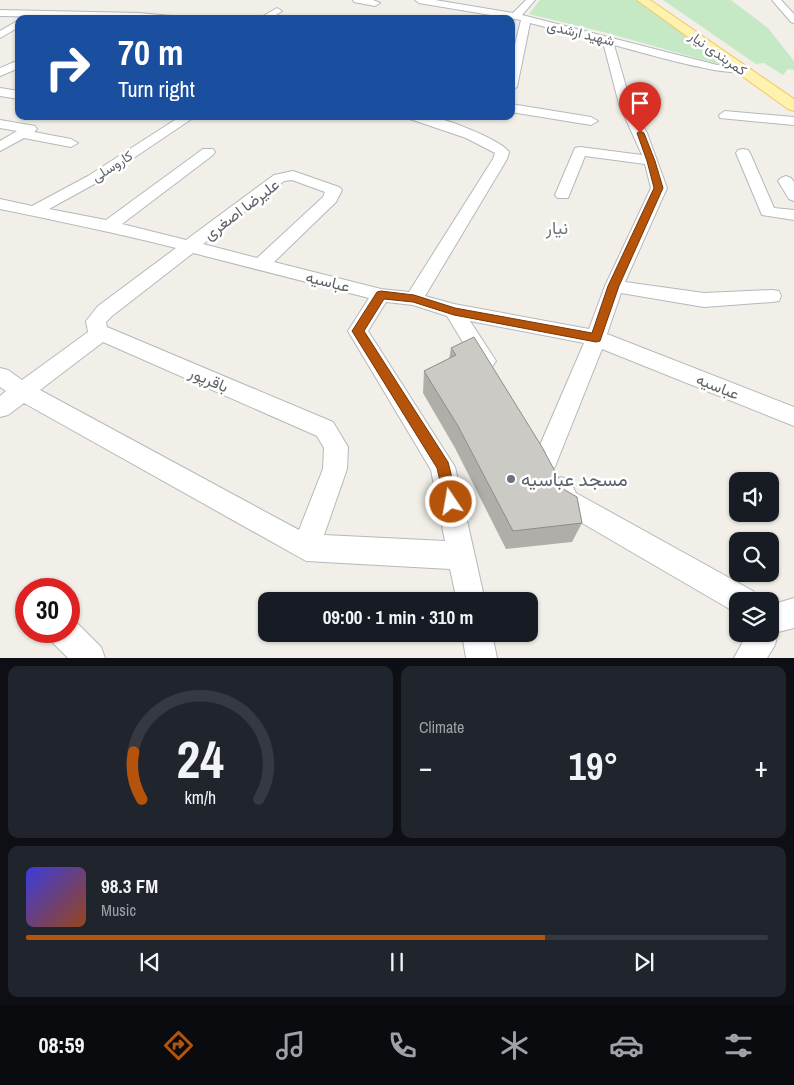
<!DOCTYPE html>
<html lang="en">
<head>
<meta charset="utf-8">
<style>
	:root { --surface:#171b24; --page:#20242c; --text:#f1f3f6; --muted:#9ea1a6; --line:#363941; --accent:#b45309 }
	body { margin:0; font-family:"Archivo Narrow",Vazirmatn,sans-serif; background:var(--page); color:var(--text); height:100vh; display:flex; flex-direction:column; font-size:19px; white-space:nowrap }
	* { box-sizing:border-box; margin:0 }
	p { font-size:16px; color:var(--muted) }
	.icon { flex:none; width:28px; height:28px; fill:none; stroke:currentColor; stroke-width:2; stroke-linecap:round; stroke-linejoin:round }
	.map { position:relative; height:658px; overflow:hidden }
	.sheet { display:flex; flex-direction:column; gap:8px; padding:8px; background:#0d0f14; flex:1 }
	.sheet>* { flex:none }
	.banner { position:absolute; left:15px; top:15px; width:500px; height:105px; border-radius:10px; box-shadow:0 1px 4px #0004; background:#1a4fa0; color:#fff; overflow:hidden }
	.buttons { position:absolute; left:729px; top:472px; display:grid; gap:10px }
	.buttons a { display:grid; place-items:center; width:50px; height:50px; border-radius:10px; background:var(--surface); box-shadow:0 1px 4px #0004; font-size:25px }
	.speed { position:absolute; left:15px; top:578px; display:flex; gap:10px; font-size:25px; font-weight:700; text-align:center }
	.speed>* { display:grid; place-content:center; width:65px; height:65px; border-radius:50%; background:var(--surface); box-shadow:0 1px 4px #0004; line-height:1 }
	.speed .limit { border:8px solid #d22; background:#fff; color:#111 }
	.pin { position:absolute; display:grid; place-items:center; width:42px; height:42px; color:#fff; margin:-51px -21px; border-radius:50% 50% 50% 0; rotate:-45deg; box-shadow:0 0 5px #0007 }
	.pin .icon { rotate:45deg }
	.me { position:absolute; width:55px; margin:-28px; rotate:348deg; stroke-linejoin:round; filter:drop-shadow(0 0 4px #0008) }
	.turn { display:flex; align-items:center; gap:18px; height:105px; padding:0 20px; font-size:22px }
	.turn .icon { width:65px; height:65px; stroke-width:2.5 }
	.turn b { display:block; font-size:35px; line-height:42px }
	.big { font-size:38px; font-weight:700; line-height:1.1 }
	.sheet .widget { flex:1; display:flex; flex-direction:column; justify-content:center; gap:8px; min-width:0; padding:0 18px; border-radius:10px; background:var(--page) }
	.sheet .dial { align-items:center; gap:0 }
	.dial svg { height:130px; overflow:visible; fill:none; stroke:var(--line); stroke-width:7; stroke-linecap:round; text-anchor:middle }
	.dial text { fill:var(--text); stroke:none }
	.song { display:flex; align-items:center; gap:15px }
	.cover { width:60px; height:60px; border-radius:8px; background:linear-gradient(135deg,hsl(240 70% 55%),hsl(20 70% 35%)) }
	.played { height:5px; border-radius:2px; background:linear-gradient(90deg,var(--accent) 70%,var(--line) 70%) }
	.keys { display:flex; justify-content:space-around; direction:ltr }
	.heat { display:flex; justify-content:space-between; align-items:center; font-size:28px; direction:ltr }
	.sheet .tiles { flex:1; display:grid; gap:8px; grid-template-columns:1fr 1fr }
	.widget:last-child { grid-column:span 2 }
	.trip { position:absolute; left:258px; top:592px; width:280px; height:50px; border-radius:10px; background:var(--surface); box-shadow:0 1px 4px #0004; font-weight:700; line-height:50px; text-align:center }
	.tabs { display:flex; height:80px; justify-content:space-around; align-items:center; background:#090b0e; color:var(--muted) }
	.tabs .icon { width:35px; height:35px }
	.tabs .active { color:var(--accent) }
	.tabs b { font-size:22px; color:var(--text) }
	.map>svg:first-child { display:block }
</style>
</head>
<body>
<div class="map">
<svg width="794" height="658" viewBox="0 0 794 658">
	<rect width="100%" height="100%" fill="#f1efe8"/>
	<g fill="#c5e8c5">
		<path d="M540 0H636L725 64H718L607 33 529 14Z"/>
		<path d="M663 0H731L768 28 794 61V70L788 69 783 75 764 63 756 64Z"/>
	</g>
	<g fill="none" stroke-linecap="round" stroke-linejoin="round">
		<defs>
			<g id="minor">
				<path d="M353 0H373L380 3 375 6 354 2Z"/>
				<path d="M415 0H435L513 13 526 0H535L522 15 717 65 746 68 748 70C736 81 634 50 614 45L631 104 647 133 667 188 625 282 704 293 772 290 779 291 781 296 779 301 772 302 704 307 621 293 607 334 794 407V426L602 349 558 459 555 467 546 470 537 467 534 459 584 343 470 321 496 361 492 367 485 369 478 367 447 316 413 305 386 302 368 331 455 467 485 601H457L450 569 306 561 24 403 8 415 0 417V396L6 391 0 387V368L8 370 22 380 88 332 86 321 98 306 176 248C117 233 58 221 0 209V199L32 206 88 176 181 116H196L98 182 49 209 106 220 203 149H213L215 152 213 155 122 224 186 240 274 175 293 171 339 187 342 190 336 202 274 262 381 289 409 292 493 159 495 153 466 138 410 119 409 116C415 116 422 116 428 116 444 118 500 139 509 152L507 159 425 296 454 304 589 329 605 286 651 188 645 164 585 156 568 198H558L555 195 575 148 580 147 642 155 619 104 603 42 530 23 517 87 511 90V61L521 20 419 3ZM292 180 325 192 323 197 257 258 203 244 284 181ZM193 253 369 298 348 331 431 470 445 541 324 535 347 469 348 447 333 422 107 327 106 322 112 316ZM103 342 317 436 324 448 323 469 299 530 40 390Z"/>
				<path d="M772 0H781L794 14V23L791 22Z"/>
				<path d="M277 8 282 11 270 19H258Z"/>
				<path d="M0 10 139 13 171 16 176 19 0 16Z"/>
				<path d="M317 16H325L330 19H312Z"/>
				<path d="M19 20V27L0 38V31Z"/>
				<path d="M19 60V68L0 76V68Z"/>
				<path d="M0 88 19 91V99L0 96Z"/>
				<path d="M511 104 591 117 598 121 591 125 511 112Z"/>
				<path d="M725 111 794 117V125L720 118 719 115Z"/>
				<path d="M0 120 35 126 37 129 34 132 71 139 78 143 71 147 24 138 0 151V141L17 131 0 128Z"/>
				<path d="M743 149 748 150 750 153 774 208 794 210V220L762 215 736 153 738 150Z"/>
				<path d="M786 176 791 178 794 182V201L789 199 778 181 781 178Z"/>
				<path d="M561 477 570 481 576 493 753 591 757 601H738V613L733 611 558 509 548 489 552 481Z"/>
				<path d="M794 598V628L778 632 775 645 767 658H734L747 634H770V602L774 604Z"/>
				<path d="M69 618 74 620 101 647 105 658H68L52 642 48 631H69Z"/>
				<path d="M462 634H492L497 658H466Z"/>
			</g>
			<path id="major" d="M637 0H650L794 99V111L788 109Z"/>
		</defs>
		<use href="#minor" stroke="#b5b8bc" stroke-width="2"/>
		<use href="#major" stroke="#f2c960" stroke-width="2"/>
		<use href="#minor" fill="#fff" fill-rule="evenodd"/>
		<use href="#major" fill="#fff2af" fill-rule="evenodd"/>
	</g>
	<path fill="#afaea9" d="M451 348 582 523 572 542 506 549 455 448 423 393 424 371 449 359Z"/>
	<path fill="#cccac5" stroke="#8f8d8a" d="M474 337 542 447 565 490 577 497 582 523 513 531 458 426 424 371 456 355 451 348Z"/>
	<path fill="#b45309" stroke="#753606" d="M640 131 644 133 655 161 663 188 619 286 600 341 596 342 454 315 413 302 384 299 364 331 448 462 458 502 456 507 451 509 446 507 437 468 352 331 377 292 381 291 414 295 455 308 592 333 608 286 654 188 647 161 637 133Z"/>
	<circle fill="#6b7280" stroke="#fff" stroke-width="2" cx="511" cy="479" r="5"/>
	<g text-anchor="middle" stroke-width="5" stroke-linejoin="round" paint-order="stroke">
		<g font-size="14" fill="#5f6368" stroke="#fff">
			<text transform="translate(581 33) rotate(14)" y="5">شهید ارشدی</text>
			<text transform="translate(718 53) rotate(35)" y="5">کمربندی نیار</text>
			<text transform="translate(112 166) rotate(-32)" y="5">کاروسلی</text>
		</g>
		<g font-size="16" fill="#5f6368" stroke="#fff">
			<text transform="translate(241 209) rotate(-37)" y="6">علیرضا اصغری</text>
			<text transform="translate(328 281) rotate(14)" y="6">عباسیه</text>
			<text transform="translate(209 379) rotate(23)" y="6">باقرپور</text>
			<text transform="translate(718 386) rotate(22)" y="6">عباسیه</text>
		</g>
		<g font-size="18" fill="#70757a" stroke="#fff">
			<text x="557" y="234">نیار</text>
		</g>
		<g font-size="19" fill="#5b616d" stroke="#fff" text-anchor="start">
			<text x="521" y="486">مسجد عباسیه</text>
		</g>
	</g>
</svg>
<div class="buttons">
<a><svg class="icon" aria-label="sound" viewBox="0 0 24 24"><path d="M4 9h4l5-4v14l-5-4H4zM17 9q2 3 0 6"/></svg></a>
<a><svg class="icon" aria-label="search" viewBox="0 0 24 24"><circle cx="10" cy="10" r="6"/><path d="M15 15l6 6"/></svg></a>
<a><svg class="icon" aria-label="layers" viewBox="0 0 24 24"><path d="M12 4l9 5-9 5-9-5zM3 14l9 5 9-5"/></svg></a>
</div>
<div class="speed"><div class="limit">30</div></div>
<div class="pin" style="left:640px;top:133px;background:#d93025"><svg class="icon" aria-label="arrive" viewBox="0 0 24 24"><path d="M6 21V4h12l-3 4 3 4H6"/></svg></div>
<svg class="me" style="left:451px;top:502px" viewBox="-20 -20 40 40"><circle r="17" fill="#b45309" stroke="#fff" stroke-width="3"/><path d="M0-11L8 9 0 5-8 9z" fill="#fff"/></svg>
<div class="trip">09:00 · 1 min · 310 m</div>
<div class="banner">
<div class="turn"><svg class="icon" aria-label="right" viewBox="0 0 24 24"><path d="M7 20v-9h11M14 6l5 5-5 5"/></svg><div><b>70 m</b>Turn right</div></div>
</div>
</div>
<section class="sheet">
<div class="tiles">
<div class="widget dial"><svg viewBox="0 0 100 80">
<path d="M14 69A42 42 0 1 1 86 69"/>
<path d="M14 69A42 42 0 0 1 9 40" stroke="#b45309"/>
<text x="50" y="56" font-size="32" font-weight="700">24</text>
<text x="50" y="72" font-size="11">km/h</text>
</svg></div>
<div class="widget"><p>Climate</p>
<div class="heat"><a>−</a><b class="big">19°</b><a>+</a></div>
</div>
<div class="widget">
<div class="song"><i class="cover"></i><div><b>98.3 FM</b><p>Music</p></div></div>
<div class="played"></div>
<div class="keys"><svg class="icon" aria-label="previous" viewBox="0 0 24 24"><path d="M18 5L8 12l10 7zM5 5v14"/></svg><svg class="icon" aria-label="pause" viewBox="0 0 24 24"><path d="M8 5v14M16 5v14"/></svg><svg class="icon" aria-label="next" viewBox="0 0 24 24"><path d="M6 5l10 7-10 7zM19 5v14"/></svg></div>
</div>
</div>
</section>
<nav class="tabs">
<b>08:59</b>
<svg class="icon active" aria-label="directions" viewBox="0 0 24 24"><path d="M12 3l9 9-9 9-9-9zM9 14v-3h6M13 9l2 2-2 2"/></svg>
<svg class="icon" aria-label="music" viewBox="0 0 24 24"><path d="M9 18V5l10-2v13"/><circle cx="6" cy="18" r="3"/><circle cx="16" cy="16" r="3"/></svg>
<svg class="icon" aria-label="phone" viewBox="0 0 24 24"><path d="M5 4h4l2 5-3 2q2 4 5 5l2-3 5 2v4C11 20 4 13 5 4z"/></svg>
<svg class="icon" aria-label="climate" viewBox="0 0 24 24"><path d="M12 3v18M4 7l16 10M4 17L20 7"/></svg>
<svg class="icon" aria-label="car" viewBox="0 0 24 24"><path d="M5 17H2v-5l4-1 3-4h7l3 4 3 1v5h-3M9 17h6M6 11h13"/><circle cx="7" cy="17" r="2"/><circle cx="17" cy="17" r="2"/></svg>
<svg class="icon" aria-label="filters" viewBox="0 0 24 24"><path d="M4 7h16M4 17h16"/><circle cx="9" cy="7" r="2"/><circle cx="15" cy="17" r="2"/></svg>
</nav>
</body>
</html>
